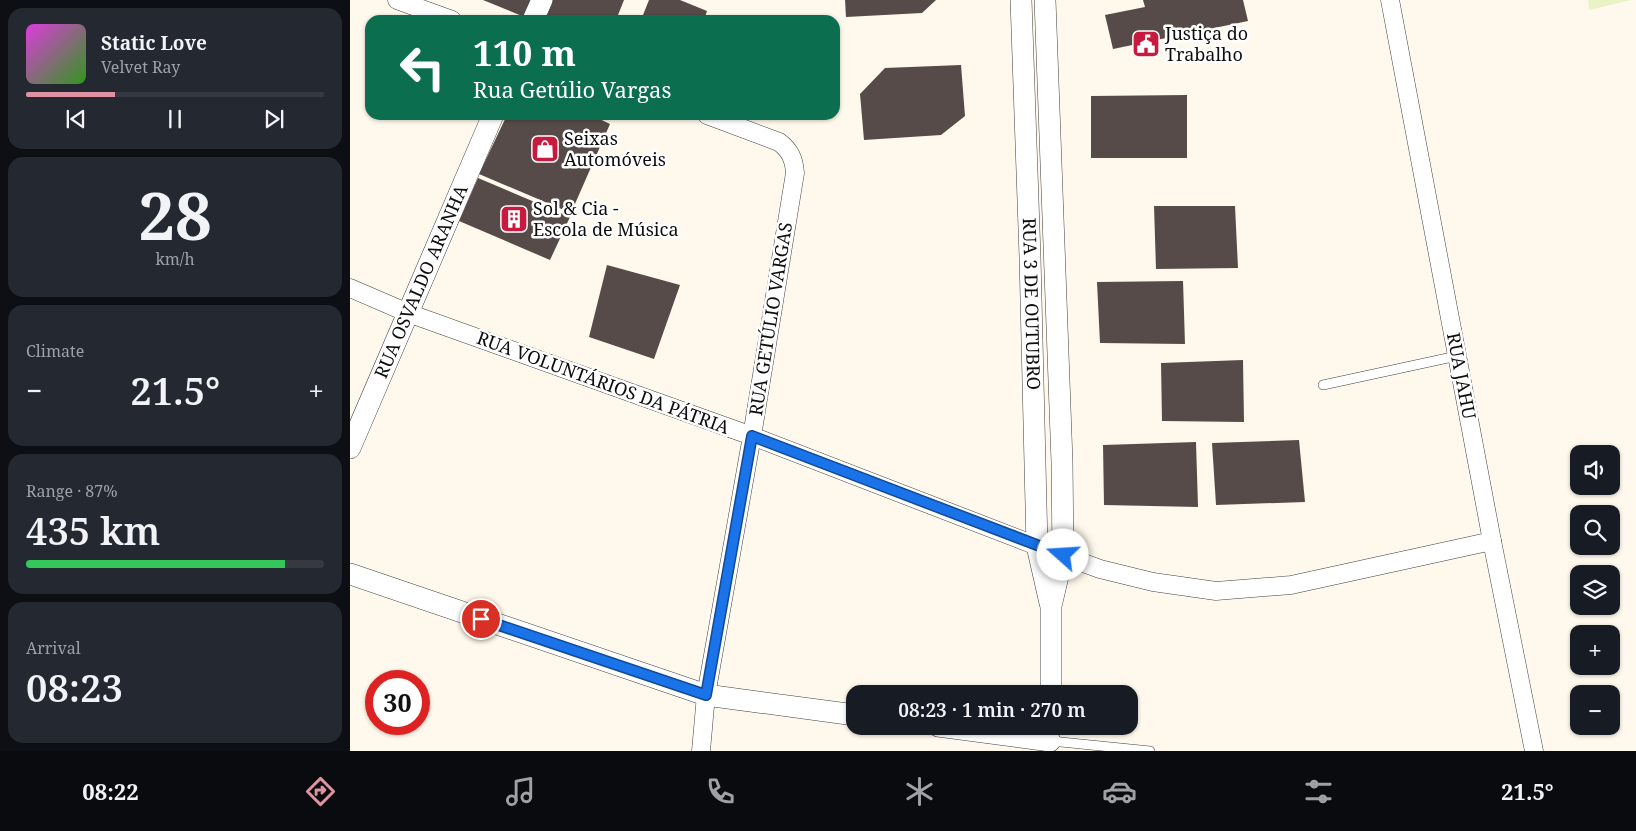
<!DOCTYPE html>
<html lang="en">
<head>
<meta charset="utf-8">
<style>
	:root { --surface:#171b24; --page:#242831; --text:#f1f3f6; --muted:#9ea1a6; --line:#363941; --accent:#de92a3 }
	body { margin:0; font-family:"Noto Serif",serif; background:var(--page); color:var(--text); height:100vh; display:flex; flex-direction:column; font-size:19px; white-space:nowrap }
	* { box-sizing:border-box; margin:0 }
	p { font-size:16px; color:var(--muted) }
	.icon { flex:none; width:28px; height:28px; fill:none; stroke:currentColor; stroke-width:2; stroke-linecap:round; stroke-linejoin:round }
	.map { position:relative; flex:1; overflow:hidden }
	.details { display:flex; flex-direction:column; gap:8px; padding:8px; background:#0d0f14; width:350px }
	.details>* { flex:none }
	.guide { position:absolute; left:15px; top:15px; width:475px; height:105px; border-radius:15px; box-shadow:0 1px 4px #0004; background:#0b6e4f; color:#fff; overflow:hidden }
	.buttons { position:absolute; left:1220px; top:445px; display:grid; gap:10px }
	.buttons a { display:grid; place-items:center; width:50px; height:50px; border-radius:10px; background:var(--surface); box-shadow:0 1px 4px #0004; font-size:25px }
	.speed { position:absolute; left:15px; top:670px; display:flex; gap:10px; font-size:25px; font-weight:700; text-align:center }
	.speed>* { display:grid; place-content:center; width:65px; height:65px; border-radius:50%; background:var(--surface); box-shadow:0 1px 4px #0004; line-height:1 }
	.speed .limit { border:8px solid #d22; background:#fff; color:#111 }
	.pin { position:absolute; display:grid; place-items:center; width:42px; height:42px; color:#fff; margin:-21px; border:2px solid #fff; border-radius:50%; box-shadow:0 1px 5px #0007 }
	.me { position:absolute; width:55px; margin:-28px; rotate:289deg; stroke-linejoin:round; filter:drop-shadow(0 0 4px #0008) }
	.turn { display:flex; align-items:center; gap:18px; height:105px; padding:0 25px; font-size:22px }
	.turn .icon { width:65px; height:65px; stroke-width:2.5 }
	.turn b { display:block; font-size:35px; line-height:42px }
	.big { font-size:38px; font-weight:600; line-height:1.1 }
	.details .tile { flex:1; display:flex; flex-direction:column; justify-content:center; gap:8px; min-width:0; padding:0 18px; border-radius:15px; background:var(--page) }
	.details .dial { align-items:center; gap:0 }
	.dial b { font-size:65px; line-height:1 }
	.song { display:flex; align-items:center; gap:15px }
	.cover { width:60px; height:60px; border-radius:8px; background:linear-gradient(135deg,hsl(300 70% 55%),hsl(110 70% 35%)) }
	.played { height:5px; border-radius:2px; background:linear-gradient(90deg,var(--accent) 30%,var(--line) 30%) }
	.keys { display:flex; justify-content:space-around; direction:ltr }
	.heat { display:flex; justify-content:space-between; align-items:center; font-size:28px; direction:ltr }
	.charge { height:8px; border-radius:4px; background:linear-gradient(90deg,#34c759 87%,var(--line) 0) }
	.trip { position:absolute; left:496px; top:685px; width:292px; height:50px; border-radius:15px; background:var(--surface); box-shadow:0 1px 4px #0004; font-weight:600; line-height:50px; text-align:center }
	.tab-bar { display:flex; height:80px; justify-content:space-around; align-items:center; background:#090b0e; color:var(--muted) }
	.tab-bar .icon { width:35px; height:35px }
	.tab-bar .on { color:var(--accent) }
	.tab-bar b { font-size:22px; color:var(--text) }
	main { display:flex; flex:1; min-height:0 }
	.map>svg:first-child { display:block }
</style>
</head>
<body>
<main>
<section class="details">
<div class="tile">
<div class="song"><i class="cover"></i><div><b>Static Love</b><p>Velvet Ray</p></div></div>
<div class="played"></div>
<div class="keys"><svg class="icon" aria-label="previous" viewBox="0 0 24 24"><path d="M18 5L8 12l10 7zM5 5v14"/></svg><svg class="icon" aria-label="pause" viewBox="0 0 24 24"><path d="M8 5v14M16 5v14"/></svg><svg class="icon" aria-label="next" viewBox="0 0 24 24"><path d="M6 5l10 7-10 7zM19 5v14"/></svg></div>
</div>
<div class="tile dial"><b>28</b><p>km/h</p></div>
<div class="tile"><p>Climate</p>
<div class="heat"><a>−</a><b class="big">21.5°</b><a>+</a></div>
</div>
<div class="tile"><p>Range · 87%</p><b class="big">435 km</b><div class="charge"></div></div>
<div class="tile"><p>Arrival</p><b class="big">08:23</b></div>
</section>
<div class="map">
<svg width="1286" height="751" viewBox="0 0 1286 751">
	<rect width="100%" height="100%" fill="#fff8ec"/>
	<path fill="#eaf3c6" d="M1238 0H1281L1239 10Z"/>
	<g fill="#564b48">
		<path d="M133 0H184L177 18Z"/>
		<path d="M201 0H274L266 20H193Z"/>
		<path d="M299 0H330L357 11 354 20H291Z"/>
		<path d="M495 0H586L572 13 496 17Z"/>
		<path d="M793 0H893L898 21 763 49 755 15 795 7Z"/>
		<path d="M611 65 615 116 591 135 514 140 510 94 535 68Z"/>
		<path d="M837 95V158H741V96Z"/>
		<path d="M157 115H241L260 124 221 213 129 174Z"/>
		<path d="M128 178 220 217 200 260 109 221Z"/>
		<path d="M804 206H885L888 268 806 269Z"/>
		<path d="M257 265 330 285 304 359 239 337Z"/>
		<path d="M833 281 835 344 750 343 747 282Z"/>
		<path d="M893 360 894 422 812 421 811 363Z"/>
		<path d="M949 440 955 502 866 505 862 443Z"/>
		<path d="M846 442 848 507 754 505 753 445Z"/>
	</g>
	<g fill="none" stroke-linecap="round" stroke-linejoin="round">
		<defs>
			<g id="service">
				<path d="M973 385 1107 356"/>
				<path d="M701 741 800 751"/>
			</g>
			<g id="minor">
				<path d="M47 0 102 20"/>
				<path d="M1040 0 1142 541 1184 751"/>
				<path d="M0 288 58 313 402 436 687 546 750 569 803 582 866 591 941 585 1142 541"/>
				<path d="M351 751 356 695 402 436 445 173C444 159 440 150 429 142L357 115"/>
			</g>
			<g id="tertiary">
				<path id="s1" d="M671 0 680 257 687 546 700 603"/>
				<path d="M695 0 712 462 713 555 701 606V694"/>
				<path d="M183 20 192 0"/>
				<path id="s2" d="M0 448 143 115"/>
				<path d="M0 574 356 695 505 715"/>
				<path d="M588 726 700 741"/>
			</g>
		</defs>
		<use href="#service" stroke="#404040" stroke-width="10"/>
		<use href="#minor" stroke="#404040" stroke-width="19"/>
		<use href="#tertiary" stroke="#404040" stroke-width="22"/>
		<use href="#service" stroke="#fff" stroke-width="9"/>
		<use href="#minor" stroke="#fff" stroke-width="18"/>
		<use href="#tertiary" stroke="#fff" stroke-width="21"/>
	</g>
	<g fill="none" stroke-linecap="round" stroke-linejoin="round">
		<defs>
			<path id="route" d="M131 619 356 695 402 436 713 555"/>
		</defs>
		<use href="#route" stroke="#114b97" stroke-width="12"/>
		<use href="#route" stroke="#1a73e8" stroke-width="9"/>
	</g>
	<defs>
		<symbol id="civic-square" viewBox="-11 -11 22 22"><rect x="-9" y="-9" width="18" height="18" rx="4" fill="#c61b3e" stroke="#fff"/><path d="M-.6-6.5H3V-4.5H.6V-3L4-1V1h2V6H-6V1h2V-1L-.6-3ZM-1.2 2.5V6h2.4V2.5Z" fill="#fff"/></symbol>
		<symbol id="shop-square" viewBox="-11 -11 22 22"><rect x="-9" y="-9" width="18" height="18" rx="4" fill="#c61b3e" stroke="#fff"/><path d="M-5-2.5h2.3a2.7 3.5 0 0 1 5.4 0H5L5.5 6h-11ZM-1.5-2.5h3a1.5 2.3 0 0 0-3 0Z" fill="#fff"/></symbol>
		<symbol id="building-square" viewBox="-11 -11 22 22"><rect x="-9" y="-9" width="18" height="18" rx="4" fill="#c61b3e" stroke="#fff"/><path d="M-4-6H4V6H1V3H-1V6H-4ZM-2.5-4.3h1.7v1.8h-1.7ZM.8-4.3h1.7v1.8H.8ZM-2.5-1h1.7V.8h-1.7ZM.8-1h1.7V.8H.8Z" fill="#fff"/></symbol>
	</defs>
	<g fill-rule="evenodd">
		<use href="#civic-square" x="780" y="28" width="32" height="32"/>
		<use href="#shop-square" x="179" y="133" width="32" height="32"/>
		<use href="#building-square" x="148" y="203" width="32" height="32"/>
	</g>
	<g text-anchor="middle" stroke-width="5" stroke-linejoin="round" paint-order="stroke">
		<g font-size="18" fill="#0d0d0d" stroke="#fff" text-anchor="start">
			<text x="815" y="40">Justiça do<tspan x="815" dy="21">Trabalho</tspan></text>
			<text x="214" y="145">Seixas<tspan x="214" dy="21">Automóveis</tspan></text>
			<text x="183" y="215">Sol &amp; Cia -<tspan x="183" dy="21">Escola de Música</tspan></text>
		</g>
		<g font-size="18" fill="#0d0d0d" stroke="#fff">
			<text dy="6" stroke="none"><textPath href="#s2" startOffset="181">RUA OSVALDO ARANHA</textPath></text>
			<text dy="6" stroke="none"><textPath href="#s1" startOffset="304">RUA 3 DE OUTUBRO</textPath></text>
			<text transform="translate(421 319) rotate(-81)" y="6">RUA GETÚLIO VARGAS</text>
			<text transform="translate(1111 376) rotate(79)" y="6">RUA JAHU</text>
			<text transform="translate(253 383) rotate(20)" y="6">RUA VOLUNTÁRIOS DA PÁTRIA</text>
		</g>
	</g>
</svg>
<div class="buttons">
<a><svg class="icon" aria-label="sound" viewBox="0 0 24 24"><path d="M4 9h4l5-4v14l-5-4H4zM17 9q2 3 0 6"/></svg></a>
<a><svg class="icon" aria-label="search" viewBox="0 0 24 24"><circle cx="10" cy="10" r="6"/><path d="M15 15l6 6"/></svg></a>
<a><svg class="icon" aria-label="layers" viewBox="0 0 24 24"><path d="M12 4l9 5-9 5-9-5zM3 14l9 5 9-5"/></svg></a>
<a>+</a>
<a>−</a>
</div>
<div class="speed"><div class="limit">30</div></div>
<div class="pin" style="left:131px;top:619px;background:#d93025"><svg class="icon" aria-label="arrive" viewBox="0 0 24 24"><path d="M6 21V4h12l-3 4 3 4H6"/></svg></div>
<svg class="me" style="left:713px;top:555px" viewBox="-20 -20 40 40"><circle r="19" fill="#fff"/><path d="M0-13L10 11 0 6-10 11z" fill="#1a73e8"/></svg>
<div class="trip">08:23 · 1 min · 270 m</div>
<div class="guide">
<div class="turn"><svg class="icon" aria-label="left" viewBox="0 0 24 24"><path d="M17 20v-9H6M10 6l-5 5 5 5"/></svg><div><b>110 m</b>Rua Getúlio Vargas</div></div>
</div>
</div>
</main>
<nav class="tab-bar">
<b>08:22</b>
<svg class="icon on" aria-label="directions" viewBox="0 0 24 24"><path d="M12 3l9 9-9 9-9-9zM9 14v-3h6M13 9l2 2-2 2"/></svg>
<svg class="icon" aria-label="music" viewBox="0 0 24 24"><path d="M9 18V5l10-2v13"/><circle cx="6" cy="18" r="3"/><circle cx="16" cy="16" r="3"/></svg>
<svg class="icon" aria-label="phone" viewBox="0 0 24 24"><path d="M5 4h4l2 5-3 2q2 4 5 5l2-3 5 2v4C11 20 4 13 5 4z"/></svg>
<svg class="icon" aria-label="climate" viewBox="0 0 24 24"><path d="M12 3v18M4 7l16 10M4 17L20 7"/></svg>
<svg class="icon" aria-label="car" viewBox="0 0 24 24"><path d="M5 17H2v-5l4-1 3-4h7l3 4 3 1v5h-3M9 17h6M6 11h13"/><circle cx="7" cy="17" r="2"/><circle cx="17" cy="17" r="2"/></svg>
<svg class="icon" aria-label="filters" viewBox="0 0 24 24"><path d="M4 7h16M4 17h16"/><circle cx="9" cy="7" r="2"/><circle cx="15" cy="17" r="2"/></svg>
<b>21.5°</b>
</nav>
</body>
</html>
